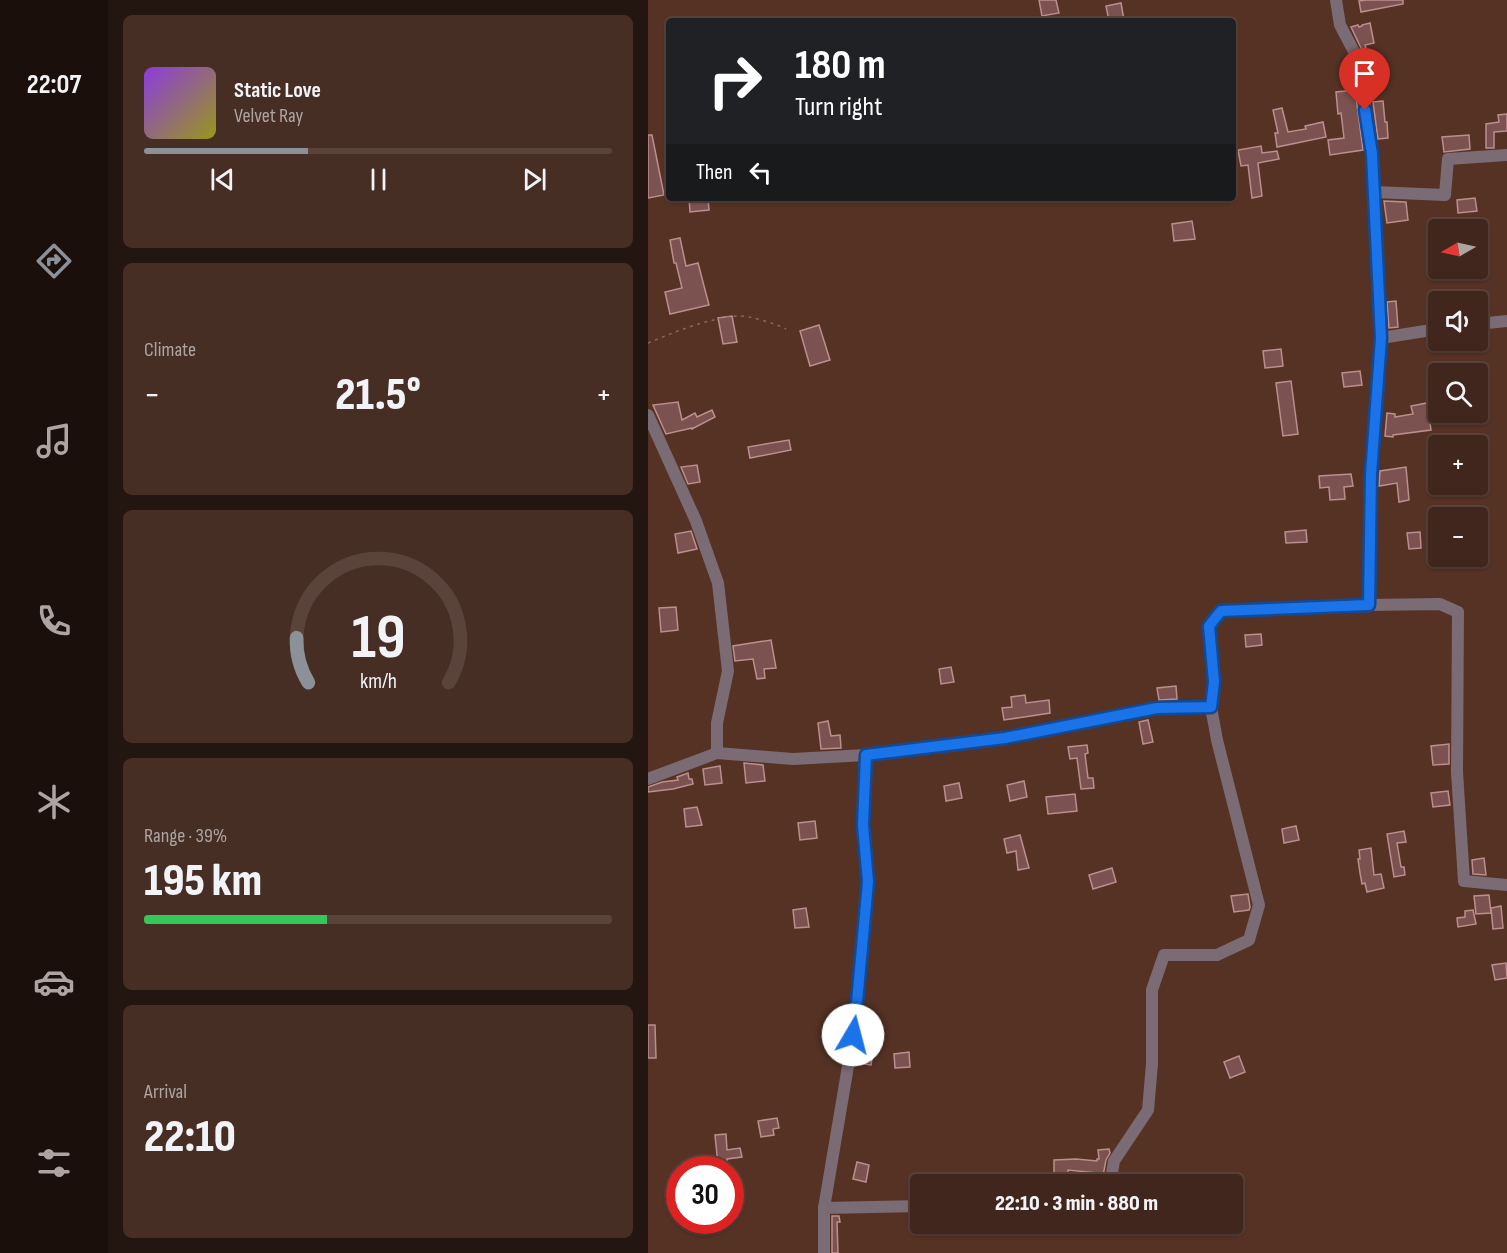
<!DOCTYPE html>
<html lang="en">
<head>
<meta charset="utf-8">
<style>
	:root { --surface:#40261c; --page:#472e25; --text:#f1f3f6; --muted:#aea5a3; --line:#59433b; --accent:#8c9099 }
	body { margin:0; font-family:"Sofia Sans Condensed",sans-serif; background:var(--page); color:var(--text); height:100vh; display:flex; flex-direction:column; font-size:22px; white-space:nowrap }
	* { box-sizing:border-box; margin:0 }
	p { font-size:20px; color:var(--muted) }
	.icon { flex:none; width:33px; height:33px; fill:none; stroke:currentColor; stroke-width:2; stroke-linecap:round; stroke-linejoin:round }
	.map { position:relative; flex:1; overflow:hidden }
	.panel { display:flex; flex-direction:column; gap:15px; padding:15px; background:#23150f; width:540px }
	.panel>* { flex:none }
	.banner { position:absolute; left:18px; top:18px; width:570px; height:183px; border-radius:6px; box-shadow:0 2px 4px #0004,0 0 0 2px var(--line); background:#202124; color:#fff; overflow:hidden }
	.needle { width:39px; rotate:261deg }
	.controls { position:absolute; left:780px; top:219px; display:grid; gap:12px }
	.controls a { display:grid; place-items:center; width:60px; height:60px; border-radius:6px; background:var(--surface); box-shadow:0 2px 4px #0004,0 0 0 2px var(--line); font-size:30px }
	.speed { position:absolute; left:18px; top:1156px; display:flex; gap:12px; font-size:30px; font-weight:700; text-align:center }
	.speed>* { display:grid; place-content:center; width:78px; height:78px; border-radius:50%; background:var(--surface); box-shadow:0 2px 4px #0004,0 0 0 2px var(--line); line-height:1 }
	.speed .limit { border:9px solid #d22; background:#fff; color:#111 }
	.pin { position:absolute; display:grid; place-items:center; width:51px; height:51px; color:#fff; margin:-62px -26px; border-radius:50% 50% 50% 0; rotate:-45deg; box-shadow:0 0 6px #0007 }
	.pin .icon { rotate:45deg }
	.me { position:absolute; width:66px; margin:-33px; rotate:8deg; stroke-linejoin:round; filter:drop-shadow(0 0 4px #0008) }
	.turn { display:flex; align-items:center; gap:21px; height:126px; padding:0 30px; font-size:27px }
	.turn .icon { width:78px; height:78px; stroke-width:2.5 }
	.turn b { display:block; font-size:42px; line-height:51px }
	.then { display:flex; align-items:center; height:57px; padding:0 30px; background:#0003; gap:12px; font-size:22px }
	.big { font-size:45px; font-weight:800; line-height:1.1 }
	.panel .card { flex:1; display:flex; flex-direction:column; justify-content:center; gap:9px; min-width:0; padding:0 21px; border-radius:9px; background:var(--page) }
	.panel .dial { align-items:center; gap:0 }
	.dial svg { height:156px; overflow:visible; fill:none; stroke:var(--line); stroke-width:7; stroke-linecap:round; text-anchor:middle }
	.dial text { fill:var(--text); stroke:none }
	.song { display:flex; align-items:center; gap:18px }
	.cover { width:72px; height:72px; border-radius:9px; background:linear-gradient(135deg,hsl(270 70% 55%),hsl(60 70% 35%)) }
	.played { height:6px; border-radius:3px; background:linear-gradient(90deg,var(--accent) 35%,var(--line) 35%) }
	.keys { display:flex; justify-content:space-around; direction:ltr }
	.heat { display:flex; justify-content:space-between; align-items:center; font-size:33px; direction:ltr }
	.charge { height:9px; border-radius:4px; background:linear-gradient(90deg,#34c759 39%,var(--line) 0) }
	.trip { position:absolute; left:262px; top:1174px; width:333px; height:60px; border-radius:6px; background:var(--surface); box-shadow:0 2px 4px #0004,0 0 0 2px var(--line); font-weight:800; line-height:60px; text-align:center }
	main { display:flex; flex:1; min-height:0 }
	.tabs { display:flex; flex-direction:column; width:108px; justify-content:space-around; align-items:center; background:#1a0f0b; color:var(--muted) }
	.tabs .icon { width:42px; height:42px }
	.tabs .active { color:var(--accent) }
	.tabs b { font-size:27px; color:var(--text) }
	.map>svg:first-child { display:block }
</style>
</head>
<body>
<main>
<nav class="tabs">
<b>22:07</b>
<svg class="icon active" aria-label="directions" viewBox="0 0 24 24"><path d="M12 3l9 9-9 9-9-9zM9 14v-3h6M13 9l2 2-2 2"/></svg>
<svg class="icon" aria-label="music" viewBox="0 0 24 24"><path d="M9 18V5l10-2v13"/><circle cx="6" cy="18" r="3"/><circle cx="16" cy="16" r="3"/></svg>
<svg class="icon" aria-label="phone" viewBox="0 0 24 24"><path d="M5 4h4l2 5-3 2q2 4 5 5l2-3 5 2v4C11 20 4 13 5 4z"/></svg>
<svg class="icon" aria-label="climate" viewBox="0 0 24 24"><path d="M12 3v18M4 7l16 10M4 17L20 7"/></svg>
<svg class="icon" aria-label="car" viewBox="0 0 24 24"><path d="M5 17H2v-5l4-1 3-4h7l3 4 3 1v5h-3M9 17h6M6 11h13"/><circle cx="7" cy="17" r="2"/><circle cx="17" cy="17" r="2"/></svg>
<svg class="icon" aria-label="filters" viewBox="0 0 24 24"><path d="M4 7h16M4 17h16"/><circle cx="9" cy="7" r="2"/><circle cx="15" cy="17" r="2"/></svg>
</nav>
<section class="panel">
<div class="card">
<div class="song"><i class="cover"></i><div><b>Static Love</b><p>Velvet Ray</p></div></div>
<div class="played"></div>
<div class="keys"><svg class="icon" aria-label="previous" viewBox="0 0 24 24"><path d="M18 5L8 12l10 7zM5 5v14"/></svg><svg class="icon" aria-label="pause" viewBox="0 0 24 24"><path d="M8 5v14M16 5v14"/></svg><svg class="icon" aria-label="next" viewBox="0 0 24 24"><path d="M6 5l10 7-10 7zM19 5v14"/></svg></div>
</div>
<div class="card"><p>Climate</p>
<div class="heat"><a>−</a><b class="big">21.5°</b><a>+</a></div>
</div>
<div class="card dial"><svg viewBox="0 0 100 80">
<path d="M14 69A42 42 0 1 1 86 69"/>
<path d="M14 69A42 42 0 0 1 8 46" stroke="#8c9099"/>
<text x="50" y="56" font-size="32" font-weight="700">19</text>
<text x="50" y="72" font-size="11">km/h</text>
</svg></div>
<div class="card"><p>Range · 39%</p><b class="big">195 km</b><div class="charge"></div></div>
<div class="card"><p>Arrival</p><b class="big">22:10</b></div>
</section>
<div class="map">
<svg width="859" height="1253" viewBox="0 0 859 1253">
	<rect width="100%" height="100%" fill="#563225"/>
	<g fill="#7c5251" stroke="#bc8e8d" stroke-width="1.5">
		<path d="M391 0H408L411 13 394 16Z"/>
		<path d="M718 0H755V4L713 12 711 1Z"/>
		<path d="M473 3 476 20 461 21 458 6Z"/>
		<path d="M722 23 726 43 717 45 718 48 714 50 703 27 710 25 711 27 714 26V25Z"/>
		<path d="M707 90 715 150 682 155 680 140 696 138 693 113 690 114 688 92Z"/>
		<path d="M735 101 737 122H739L740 138 730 139 725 102Z"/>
		<path d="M634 108 640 132 658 129 657 126 675 122 678 137 629 147 627 133H630L625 110Z"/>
		<path d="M859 114V131L846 132V148H838V124L851 122 850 115Z"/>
		<path d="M0 135H4L16 195 0 198Z"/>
		<path d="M821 135 822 149 796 152 794 137Z"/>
		<path d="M613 146 614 153 629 151 631 159 610 163 614 196 604 198 600 165 593 166 590 150Z"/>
		<path d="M41 198H60L61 210 42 212Z"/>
		<path d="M827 198 829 211 810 213 809 200Z"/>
		<path d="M736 201 758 202 760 220 739 223Z"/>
		<path d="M544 221 547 239 526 241 524 224Z"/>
		<path d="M32 238 38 266 50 263 61 305 22 314 17 292 34 288 28 263H26L22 240Z"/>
		<path d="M748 301 750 327 741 328 739 302Z"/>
		<path d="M84 316 89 342 75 344 70 318Z"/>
		<path d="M171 325 182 360 162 366 152 331Z"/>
		<path d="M633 349 635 366 617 368 615 351Z"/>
		<path d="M712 371 714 385 696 387 694 373Z"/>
		<path d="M643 381 650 434 635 436 628 383Z"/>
		<path d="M30 402 34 420 47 413 49 417 64 410 67 417 44 429V428L18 434 5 405Z"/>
		<path d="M779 403 783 430 745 435V437L737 436 739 413 747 414V417L765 414 763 406Z"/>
		<path d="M141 440 143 450 102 458 100 447Z"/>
		<path d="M49 465 52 482 40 484 33 467Z"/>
		<path d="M758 467 761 500 751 502 749 483 731 486 732 471Z"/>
		<path d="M703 474 705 486 696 487 697 499 682 500 681 487 672 488 671 476Z"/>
		<path d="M658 530 659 542 638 543 637 532Z"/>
		<path d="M43 531 49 549 30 553 27 534Z"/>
		<path d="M772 532 773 548 761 549 759 533Z"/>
		<path d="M28 607 30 630 13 632 11 608Z"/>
		<path d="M613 634 614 645 598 647 597 635Z"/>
		<path d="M123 640 128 668 116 669 117 678 109 679 105 659 87 661 85 646Z"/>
		<path d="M303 667 306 682 293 684 291 669Z"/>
		<path d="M528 686 529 699 511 700 509 688Z"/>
		<path d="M377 695 378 703 401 700 402 713 356 720 354 708 364 707 363 697Z"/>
		<path d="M500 720 505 742 495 744 491 722Z"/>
		<path d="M180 721 183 736 192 735 193 748 173 749 170 723Z"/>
		<path d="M801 744V764L785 765 783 746Z"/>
		<path d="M439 745 440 753 437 754 440 778H445L446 788 433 789 429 758 422 759 420 747Z"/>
		<path d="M96 763 115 765 117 781 98 783Z"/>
		<path d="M72 766 74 783 57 785 55 769Z"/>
		<path d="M40 773 41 779H44L45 784 25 789 0 792V787L14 782 30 780 29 777Z"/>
		<path d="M376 781 379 797 362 801 359 785Z"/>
		<path d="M311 783 314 798 298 801 296 786Z"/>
		<path d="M800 791 802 805 785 807 783 793Z"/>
		<path d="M427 794 429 811 400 814 398 797Z"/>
		<path d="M49 807 54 825 38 827 36 809Z"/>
		<path d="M167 821 169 838 152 840 150 823Z"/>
		<path d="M648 826 651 840 636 843 634 829Z"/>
		<path d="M756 831 758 842 749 843 753 867H756L757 875 746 877 739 834Z"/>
		<path d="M372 835 381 868 370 870 368 851 359 853 356 839Z"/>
		<path d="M723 848 726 875 733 874 736 888 719 892 717 883 714 884 712 873 710 859H712L711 850Z"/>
		<path d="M836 858 838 875 825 874 824 860Z"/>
		<path d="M464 868 468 882 445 889 441 875Z"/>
		<path d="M600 894 602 907 601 910 586 912 583 896Z"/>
		<path d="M841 895 843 913 828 914 826 896Z"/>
		<path d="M853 906 855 928 845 929 843 908Z"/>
		<path d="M158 908 161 927 147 928 145 910Z"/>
		<path d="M825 910 828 924 810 927 809 918 817 917V911Z"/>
		<path d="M858 963 859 978 847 980 844 965Z"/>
		<path d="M0 1025H7L8 1058H0Z"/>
		<path d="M212 1044 226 1046 223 1065 209 1063Z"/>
		<path d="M261 1052 262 1067 247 1068 246 1054Z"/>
		<path d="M591 1056 597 1072 582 1078 576 1062Z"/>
		<path d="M129 1118 131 1128 125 1129 126 1135 113 1137 110 1121Z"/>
		<path d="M78 1134 79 1150 92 1148 94 1157 79 1159V1164L70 1165 67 1135Z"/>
		<path d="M461 1149 462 1153 458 1160 455 1176H450L449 1173 420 1170V1175H406V1160L428 1159 449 1161V1159H451L450 1150Z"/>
		<path d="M209 1162 221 1165 218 1182 205 1179Z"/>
		<path d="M184 1216H191L192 1222H189L190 1253H184Z"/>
	</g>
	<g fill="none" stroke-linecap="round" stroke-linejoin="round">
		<path stroke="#87675c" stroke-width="1.5" stroke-dasharray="3 4.5" stroke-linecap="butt" d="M0 343C29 331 58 319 89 316 100 315 129 324 138 329"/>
		<g stroke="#7b6b75" stroke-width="12">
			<path d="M726 192 797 195 800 159 859 155"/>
			<path d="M830 324 859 321"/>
			<path d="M733 338 790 329"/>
			<path d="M0 415 48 521 70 583 80 671 69 723V753L145 759 218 755 357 738 509 708 563 707"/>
			<path d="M721 605 792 604 810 612 809 772 816 881 859 885"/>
			<path d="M0 779 69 753"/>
			<path d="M462 1185 466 1161 500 1110 504 1064V990L516 955H569L601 940 611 905 569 740 563 707 566 682 561 626 573 611 721 605 723 474 733 338 724 154 717 110 713 65 692 25 688 0"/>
			<path d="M176 1208 209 1013 220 882 215 825 218 755"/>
			<path d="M176 1253V1208L273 1206"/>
		</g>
	</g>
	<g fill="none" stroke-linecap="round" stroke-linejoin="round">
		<defs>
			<path id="route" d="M205 1035 208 1013 220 882 215 825 218 755 357 738 509 708 563 707 566 682 561 626 573 611 721 605 723 474 733 338 724 154 717 110"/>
		</defs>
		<use href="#route" stroke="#114b97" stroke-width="15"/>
		<use href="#route" stroke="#1a73e8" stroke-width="10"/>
	</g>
</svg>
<div class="controls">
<a><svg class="needle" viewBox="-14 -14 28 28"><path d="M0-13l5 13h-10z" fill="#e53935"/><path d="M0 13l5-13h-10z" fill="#aea5a3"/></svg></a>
<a><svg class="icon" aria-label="sound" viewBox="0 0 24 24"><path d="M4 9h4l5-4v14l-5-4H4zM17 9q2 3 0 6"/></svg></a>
<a><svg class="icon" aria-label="search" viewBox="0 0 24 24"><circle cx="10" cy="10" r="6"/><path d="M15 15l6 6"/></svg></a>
<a>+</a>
<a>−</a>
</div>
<div class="speed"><div class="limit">30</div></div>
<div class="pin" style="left:717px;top:110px;background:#d93025"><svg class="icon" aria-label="arrive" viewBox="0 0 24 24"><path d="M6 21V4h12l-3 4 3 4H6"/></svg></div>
<svg class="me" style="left:205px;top:1035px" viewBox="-20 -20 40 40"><circle r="19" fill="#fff"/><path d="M0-13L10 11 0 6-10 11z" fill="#1a73e8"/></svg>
<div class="trip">22:10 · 3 min · 880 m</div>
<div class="banner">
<div class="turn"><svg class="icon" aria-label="right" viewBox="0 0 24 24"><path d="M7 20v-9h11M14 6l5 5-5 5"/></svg><div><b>180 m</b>Turn right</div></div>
<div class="then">Then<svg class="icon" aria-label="left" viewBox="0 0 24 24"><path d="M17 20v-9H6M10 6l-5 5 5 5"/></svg></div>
</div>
</div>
</main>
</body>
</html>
